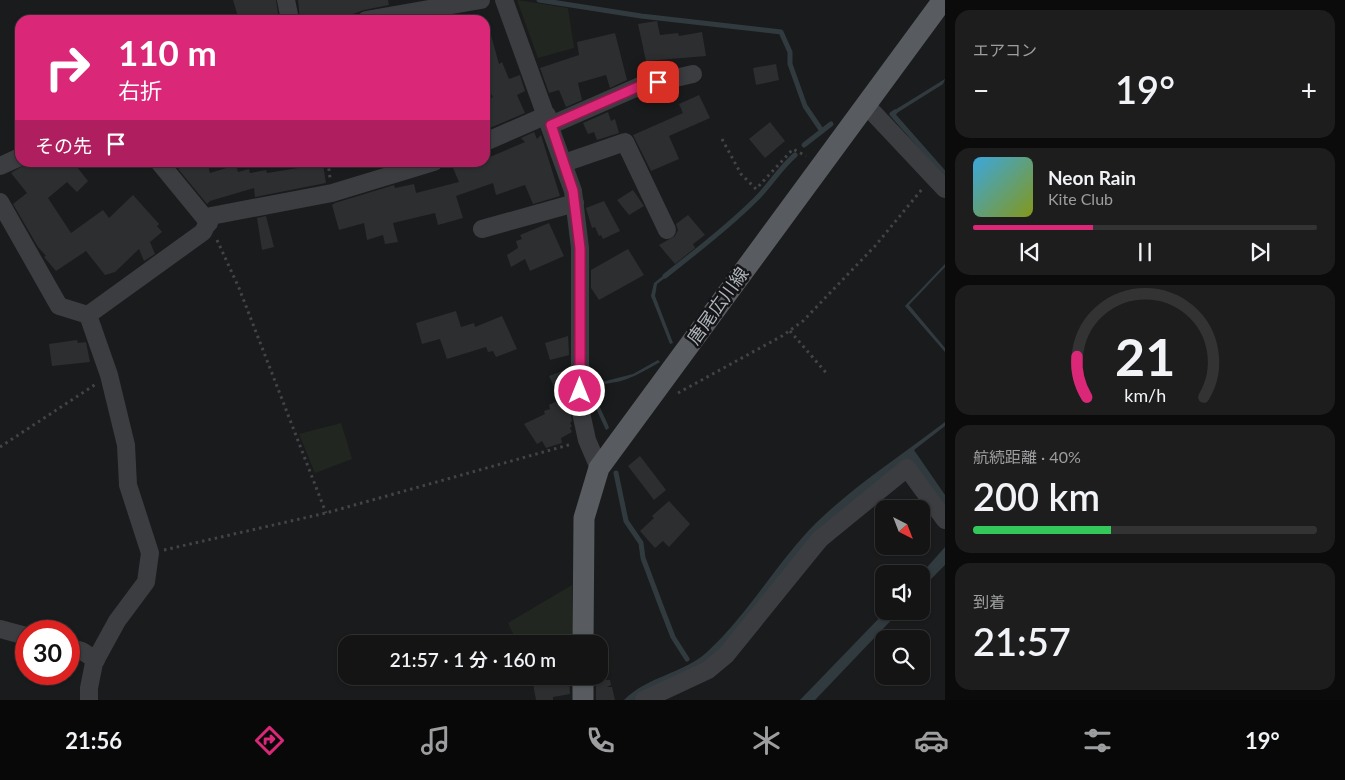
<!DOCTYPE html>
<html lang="ja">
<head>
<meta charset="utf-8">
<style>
	:root { --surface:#141415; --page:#1d1d1e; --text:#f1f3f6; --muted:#9d9ea0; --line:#333334; --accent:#db2777 }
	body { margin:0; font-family:Lato,"Noto Sans JP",sans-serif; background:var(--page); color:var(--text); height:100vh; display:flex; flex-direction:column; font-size:19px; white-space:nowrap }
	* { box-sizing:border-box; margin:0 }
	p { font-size:16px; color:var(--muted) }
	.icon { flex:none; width:28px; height:28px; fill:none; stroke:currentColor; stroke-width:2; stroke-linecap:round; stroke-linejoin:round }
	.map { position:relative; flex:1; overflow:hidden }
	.panel { display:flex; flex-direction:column; gap:10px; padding:10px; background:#0b0b0c; width:400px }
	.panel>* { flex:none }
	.guide { position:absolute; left:15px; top:15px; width:475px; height:152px; border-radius:15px; box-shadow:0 1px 4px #0004,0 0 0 1px var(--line); background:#db2777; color:#fff; overflow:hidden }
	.needle { width:32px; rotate:138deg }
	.fabs { position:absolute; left:875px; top:500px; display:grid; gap:10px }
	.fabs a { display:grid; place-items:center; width:55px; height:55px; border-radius:10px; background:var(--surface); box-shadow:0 1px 4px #0004,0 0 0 1px var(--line); font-size:25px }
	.speed { position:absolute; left:15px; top:620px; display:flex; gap:10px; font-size:25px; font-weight:700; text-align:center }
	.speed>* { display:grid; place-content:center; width:65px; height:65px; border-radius:50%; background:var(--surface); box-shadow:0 1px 4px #0004,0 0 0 1px var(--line); line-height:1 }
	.speed .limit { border:8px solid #d22; background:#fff; color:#111 }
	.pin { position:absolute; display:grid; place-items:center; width:42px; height:42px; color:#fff; margin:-21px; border-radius:10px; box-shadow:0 2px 8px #0006 }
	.me { position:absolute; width:55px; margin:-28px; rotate:0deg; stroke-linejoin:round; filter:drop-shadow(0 0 4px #0008) }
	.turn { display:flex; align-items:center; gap:18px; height:105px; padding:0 20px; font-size:22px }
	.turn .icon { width:65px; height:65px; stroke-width:2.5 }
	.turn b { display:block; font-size:35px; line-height:42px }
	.then { display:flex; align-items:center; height:48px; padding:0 20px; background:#0003; gap:10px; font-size:19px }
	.big { font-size:38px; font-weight:600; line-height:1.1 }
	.panel .widget { flex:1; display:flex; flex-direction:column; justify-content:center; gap:8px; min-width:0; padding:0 18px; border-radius:15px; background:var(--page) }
	.panel .dial { align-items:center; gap:0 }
	.dial svg { height:130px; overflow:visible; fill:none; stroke:var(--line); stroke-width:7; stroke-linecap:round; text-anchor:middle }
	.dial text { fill:var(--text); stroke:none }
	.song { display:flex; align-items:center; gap:15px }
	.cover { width:60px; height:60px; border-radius:8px; background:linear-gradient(135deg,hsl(200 70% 55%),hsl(70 70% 35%)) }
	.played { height:5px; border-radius:2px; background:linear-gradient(90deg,var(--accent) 35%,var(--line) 35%) }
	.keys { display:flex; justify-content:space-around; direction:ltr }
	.heat { display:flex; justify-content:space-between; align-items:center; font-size:28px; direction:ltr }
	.charge { height:8px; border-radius:4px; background:linear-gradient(90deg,#34c759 40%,var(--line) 0) }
	.trip { position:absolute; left:338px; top:635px; width:270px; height:50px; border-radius:15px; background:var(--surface); box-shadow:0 1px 4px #0004,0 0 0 1px var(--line); font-weight:600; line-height:50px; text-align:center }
	.dock { display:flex; height:80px; justify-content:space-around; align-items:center; background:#080808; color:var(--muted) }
	.dock .icon { width:35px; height:35px }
	.dock .on { color:var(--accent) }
	.dock b { font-size:22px; color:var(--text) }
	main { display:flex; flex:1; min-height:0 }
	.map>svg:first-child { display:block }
</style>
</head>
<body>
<main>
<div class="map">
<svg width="945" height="700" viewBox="0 0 945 700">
	<rect width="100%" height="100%" fill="#1a1b1c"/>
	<g fill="#212720">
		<path d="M517 0 568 8 574 48 538 58Z"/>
		<path d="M341 423 352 459 315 473 299 434Z"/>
		<path d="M572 585 573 644H518L508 623Z"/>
	</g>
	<g fill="#313b3f">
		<path d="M945 79 943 84 892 116 890 113Z"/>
		<path d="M945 264V267L909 305 945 348V352L905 306Z"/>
		<path d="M668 272 670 274 657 284 655 296 673 343 670 344 651 296 654 283Z"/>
		<path d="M658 360 660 362C649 368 638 375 627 379 615 384 601 382 592 390L608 425 609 428 606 430 587 389 594 384 633 374Z"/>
		<path d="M945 422V426L914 450 945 495V507L909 461 719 655 634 700H624C648 676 682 674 706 653 748 615 776 563 816 523 855 485 902 455 945 422Z"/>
		<path d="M945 547V565L921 589V574Z"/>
		<path d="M886 611H900L815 700H800Z"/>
	</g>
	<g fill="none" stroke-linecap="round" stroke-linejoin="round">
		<g stroke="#313b3f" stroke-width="5">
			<path d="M539 0 641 16 781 32 790 52V64L805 106 822 131"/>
			<path d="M895 112 892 114 945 174"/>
			<path d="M804 145 831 124"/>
			<path d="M665 276C695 252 726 229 754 201 769 187 779 169 795 155"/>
			<path d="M616 473 626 521 641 543 643 558 661 606 673 637 687 659"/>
		</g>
	</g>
	<g fill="#2d2e30">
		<path d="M233 0H276L279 20H239Z"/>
		<path d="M298 0H388L389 5 364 10 337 20H300Z"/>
		<path d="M657 21 660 35 678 33 679 36 702 32 706 56 646 61 638 24Z"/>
		<path d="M489 28 499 64 502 62 509 79 520 75 525 91 517 95 525 113 485 130V101L493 97 485 85V29Z"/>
		<path d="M615 33 627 80 610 88 606 75 578 83 582 100 566 107 559 90 549 93 540 68 579 55 577 42Z"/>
		<path d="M776 64 779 80 756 85 753 68Z"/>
		<path d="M699 95 710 118 669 136 679 159 651 171 633 135 683 113 679 104Z"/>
		<path d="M608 112 611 121 615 119 619 133 597 140 594 132 588 134 583 123Z"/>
		<path d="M770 122 785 141 765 158 749 139Z"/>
		<path d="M534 132 537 139 541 135 560 196 533 204 525 185 496 195 493 183 456 196 463 218 438 225 435 213 393 223 398 242 385 244 383 235 367 240 364 223 339 230 332 205 335 203 394 185 395 188 414 184 416 193 459 182 453 168 469 162H485V159L525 142 521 138Z"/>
		<path d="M29 162H73L88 181 77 192 67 182 48 198 71 233 103 210 109 218 133 195 159 224 157 226 162 232 150 242 155 254 144 261 139 249 115 272 105 275 86 251 56 271 44 257 46 256 38 247 13 204 27 193 11 173Z"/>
		<path d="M177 162H207L210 173 236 165 238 172 249 169 250 173 266 170 267 173 323 164 326 183 255 197 254 188 210 201 207 204 179 170Z"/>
		<path d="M633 190 644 206 629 215 617 200Z"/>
		<path d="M604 201 620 231 603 239 601 235 599 236 595 227 592 228 586 208Z"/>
		<path d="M688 215 705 235 693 244 695 248 675 264 659 245 675 236 678 230 676 224Z"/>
		<path d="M266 216 274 247 262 250 257 218Z"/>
		<path d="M549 223 564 256 530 271 525 259 511 267 507 255 518 248 516 241 522 239 520 235Z"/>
		<path d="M628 249 644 275 599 300 591 288V270Z"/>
		<path d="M456 311 461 327 474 323 475 327 502 316 517 349 496 357 493 351 488 352 486 347 447 359 440 339 422 344 416 323Z"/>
		<path d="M568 336 569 355 550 360 545 343Z"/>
		<path d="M77 340 78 343 86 342 90 362 52 366 49 344Z"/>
		<path d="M565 370 569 390 558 395 549 376Z"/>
		<path d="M563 398 571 416 572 421 570 423 572 426 570 428 572 432 561 438 562 443 546 448 542 441 537 444 524 424 545 414 544 411 550 409 549 405Z"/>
		<path d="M640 456 666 490 654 500 628 466Z"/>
		<path d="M669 501 690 524 669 547 663 541 655 548 640 531 654 518 652 516Z"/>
		<path d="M544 676H569L570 694 553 697V700H536L532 678Z"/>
		<path d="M596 680H610L611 685 607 687H612L615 700H596Z"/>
	</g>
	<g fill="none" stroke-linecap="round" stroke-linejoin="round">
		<g stroke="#424448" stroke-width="3" stroke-dasharray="2.5 4" stroke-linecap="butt">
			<path d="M722 139 741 174 756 189 793 149 806 156"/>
			<path d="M328 162 330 178"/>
			<path d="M217 240 239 288 326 513"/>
			<path d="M790 331 828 375"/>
			<path d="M678 393 782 336 803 321 875 246 923 188"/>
			<path d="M0 447 96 384"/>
			<path d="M164 550 326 513 572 444"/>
		</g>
		<g stroke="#3c3d41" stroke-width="18">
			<path d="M286 0 290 20"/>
			<path d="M504 0 573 191 580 248V408L587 440 599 468"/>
			<path d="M366 20 481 0"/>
			<path d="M866 105 945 189"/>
			<path d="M551 125 640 86 693 74"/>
			<path d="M485 142 547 115"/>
			<path d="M159 162 209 223"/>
			<path d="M564 163 625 142 667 230"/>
			<path d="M0 166 20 157"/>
			<path d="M0 202 59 306 88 315"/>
			<path d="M482 229 575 203"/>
			<path d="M88 315 109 375 126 445 128 485 150 553 146 582 117 621 94 663 89 688V700"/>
			<path d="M88 315 203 232 211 216 332 193 434 162"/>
			<path d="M0 629 26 636"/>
			<path d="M69 647 82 651 96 660"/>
			<path d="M644 700 708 670 726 655 820 539 907 468 945 520"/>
		</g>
		<g stroke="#585b5f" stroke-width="21">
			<path d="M583 644 584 518 599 468 943 0"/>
			<path d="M583 700V676"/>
		</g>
	</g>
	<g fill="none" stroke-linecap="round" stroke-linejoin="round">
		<defs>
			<path id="route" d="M580 391V248L573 191 551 125 640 86 658 82"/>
		</defs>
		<use href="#route" stroke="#8e194d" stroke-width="12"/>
		<use href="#route" stroke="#db2777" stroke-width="9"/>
	</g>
	<g text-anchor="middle" stroke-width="5" stroke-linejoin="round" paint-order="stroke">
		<g font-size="18" fill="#aeb4ba" stroke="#151517">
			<text transform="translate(718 306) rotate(-54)" y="6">唐尾広川線</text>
		</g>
	</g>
</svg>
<div class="fabs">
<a><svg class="needle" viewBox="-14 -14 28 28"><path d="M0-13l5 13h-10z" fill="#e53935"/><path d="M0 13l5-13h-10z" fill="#9d9ea0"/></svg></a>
<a><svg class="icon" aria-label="sound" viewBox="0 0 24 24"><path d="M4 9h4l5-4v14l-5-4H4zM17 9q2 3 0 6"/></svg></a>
<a><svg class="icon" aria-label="search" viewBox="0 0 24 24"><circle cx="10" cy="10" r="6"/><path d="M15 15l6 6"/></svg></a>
</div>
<div class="speed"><div class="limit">30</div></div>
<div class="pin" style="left:658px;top:82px;background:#d93025"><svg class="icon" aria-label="arrive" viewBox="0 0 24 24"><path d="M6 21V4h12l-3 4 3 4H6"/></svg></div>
<svg class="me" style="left:580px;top:391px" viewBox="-20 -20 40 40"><circle r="17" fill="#db2777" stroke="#fff" stroke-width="3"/><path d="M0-11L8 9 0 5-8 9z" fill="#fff"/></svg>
<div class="trip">21:57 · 1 分 · 160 m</div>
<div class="guide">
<div class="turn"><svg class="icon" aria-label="right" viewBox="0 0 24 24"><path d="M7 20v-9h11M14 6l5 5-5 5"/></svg><div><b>110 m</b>右折</div></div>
<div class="then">その先<svg class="icon" aria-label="arrive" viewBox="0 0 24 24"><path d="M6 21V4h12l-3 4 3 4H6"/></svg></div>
</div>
</div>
<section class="panel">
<div class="widget"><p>エアコン</p>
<div class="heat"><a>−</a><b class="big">19°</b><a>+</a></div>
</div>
<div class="widget">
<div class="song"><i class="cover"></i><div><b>Neon Rain</b><p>Kite Club</p></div></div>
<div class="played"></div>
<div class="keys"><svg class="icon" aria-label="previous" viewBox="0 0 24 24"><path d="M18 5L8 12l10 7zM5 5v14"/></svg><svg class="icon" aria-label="pause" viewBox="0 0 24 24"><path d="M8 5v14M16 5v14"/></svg><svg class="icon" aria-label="next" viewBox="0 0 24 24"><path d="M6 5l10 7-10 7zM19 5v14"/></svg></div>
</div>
<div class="widget dial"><svg viewBox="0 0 100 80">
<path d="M14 69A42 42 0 1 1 86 69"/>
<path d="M14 69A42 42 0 0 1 8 44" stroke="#db2777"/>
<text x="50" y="56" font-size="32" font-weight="700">21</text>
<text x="50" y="72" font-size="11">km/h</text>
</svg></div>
<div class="widget"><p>航続距離 · 40%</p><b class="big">200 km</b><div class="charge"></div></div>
<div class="widget"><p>到着</p><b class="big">21:57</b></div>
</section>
</main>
<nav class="dock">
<b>21:56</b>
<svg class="icon on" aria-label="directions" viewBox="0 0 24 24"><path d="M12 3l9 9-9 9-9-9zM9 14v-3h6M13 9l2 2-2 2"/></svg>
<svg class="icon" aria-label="music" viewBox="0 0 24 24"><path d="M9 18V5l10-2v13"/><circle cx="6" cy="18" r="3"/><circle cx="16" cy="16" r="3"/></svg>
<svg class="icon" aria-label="phone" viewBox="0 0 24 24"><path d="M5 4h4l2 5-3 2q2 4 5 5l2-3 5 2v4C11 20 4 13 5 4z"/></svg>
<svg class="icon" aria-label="climate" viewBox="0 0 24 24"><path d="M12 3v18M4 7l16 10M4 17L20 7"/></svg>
<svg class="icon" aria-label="car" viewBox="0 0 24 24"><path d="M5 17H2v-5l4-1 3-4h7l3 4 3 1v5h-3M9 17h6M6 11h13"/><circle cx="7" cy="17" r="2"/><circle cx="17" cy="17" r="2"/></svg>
<svg class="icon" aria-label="filters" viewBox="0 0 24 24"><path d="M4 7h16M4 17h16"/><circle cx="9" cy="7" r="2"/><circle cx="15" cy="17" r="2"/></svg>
<b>19°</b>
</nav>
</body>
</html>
